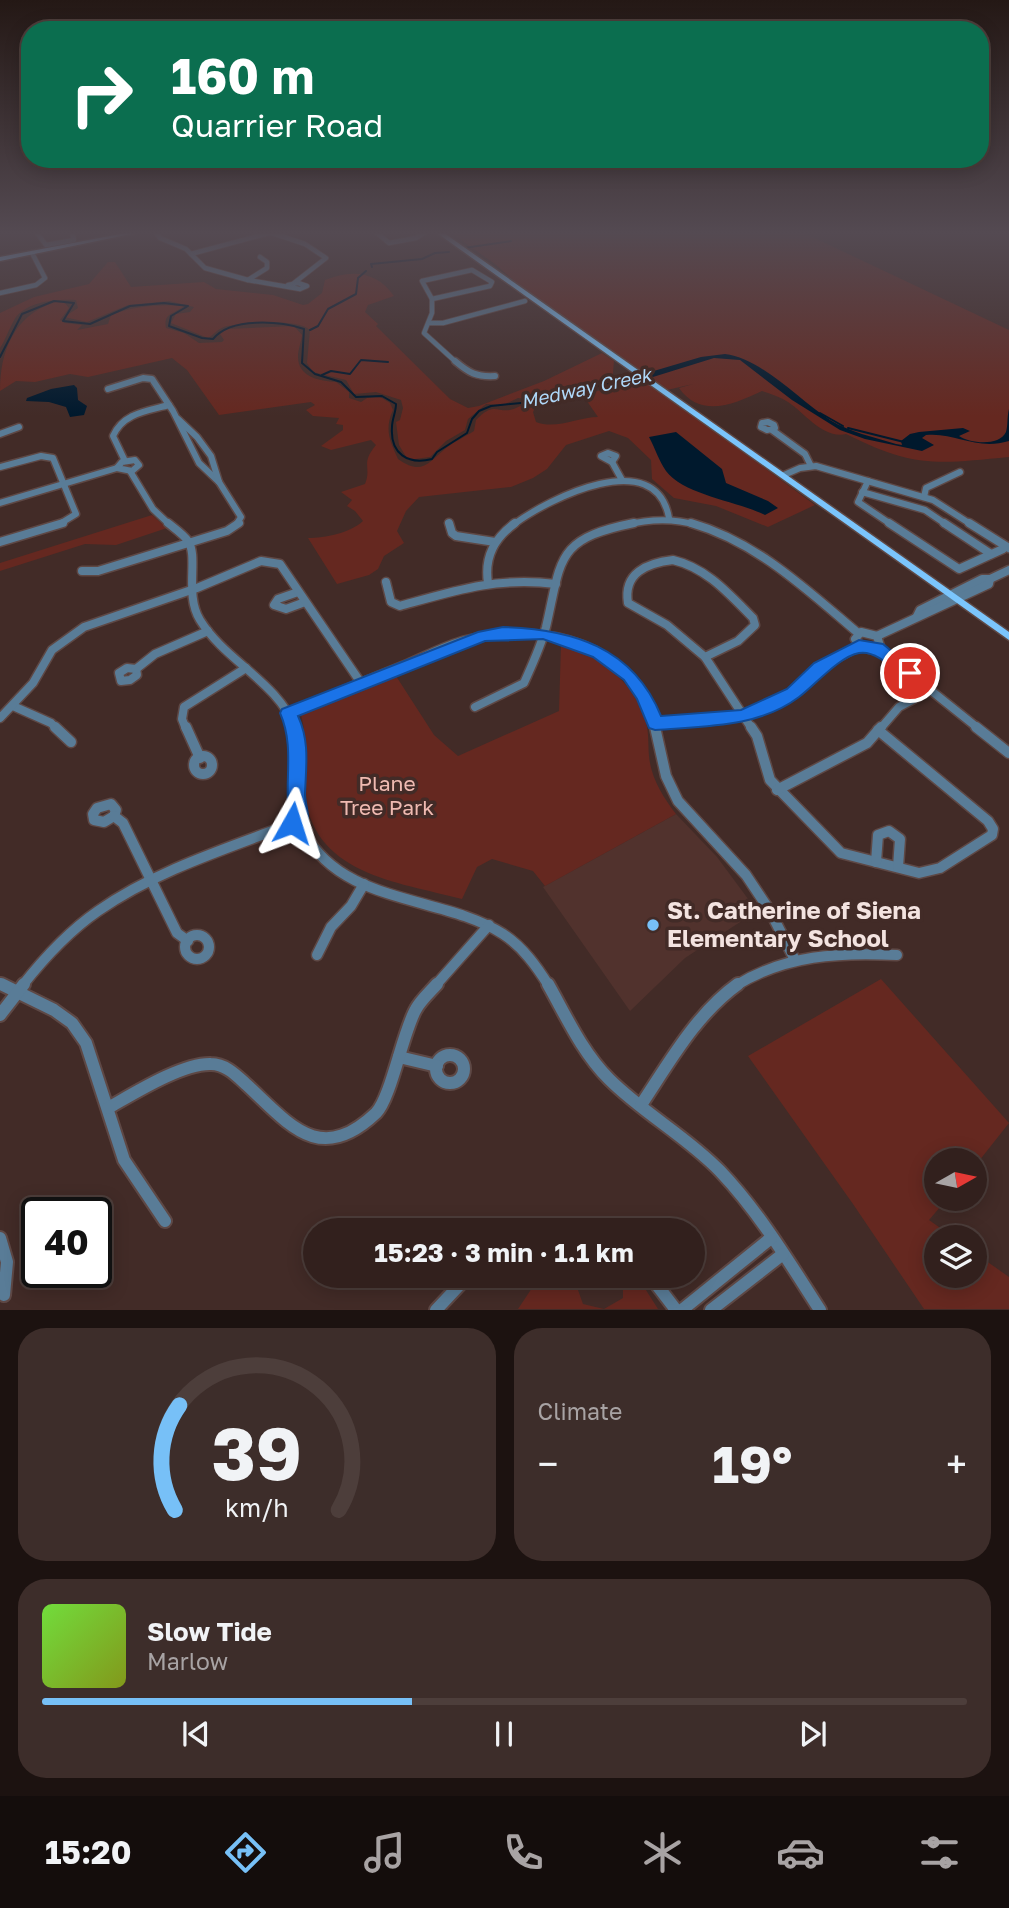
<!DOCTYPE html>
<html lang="en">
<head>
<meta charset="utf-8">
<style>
	:root { --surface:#32201d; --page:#3d2d2a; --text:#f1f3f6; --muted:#a8a3a4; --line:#4d3e3b; --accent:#77c0f7 }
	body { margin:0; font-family:"Golos Text",sans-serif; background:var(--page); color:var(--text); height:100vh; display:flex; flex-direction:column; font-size:26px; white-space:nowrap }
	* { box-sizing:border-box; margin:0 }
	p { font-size:23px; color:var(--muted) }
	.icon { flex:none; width:38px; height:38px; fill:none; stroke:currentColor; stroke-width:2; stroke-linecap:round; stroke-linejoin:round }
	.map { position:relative; height:1310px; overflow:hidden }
	.drawer { display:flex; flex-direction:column; gap:18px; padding:18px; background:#1c1210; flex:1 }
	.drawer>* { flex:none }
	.hud { position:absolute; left:21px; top:21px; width:968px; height:147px; border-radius:28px; box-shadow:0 4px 18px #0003,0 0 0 2px var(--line); background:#0b6e4f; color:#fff; overflow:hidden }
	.needle { width:46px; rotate:81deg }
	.fabs { position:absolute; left:924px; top:1148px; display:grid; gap:14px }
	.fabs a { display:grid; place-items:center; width:63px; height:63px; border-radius:50%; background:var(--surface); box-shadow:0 4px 18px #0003,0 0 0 2px var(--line); font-size:35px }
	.speed { position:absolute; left:21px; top:1197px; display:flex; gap:14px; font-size:35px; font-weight:700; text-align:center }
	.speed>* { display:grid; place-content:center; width:91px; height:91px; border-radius:50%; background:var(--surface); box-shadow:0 4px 18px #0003,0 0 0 2px var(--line); line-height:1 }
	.speed .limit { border:4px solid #111; border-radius:10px; background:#fff; color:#111 }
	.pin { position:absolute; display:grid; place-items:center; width:60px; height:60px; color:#fff; margin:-30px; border:4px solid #fff; border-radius:50%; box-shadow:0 2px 7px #0007 }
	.me { position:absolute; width:77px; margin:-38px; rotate:6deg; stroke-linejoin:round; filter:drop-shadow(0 0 5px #0008) }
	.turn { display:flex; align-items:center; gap:24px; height:147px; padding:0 35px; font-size:32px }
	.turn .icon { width:91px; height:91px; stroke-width:2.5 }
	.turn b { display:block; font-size:49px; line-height:60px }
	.big { font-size:52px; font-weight:700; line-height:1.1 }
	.drawer .widget { flex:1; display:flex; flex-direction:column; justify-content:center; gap:10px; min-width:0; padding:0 24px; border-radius:28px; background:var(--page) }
	.drawer .dial { align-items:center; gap:0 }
	.dial svg { height:182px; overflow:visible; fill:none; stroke:var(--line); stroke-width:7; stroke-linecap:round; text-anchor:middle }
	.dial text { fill:var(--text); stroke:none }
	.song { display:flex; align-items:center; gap:21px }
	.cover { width:84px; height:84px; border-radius:10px; background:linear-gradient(135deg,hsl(100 70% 55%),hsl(70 70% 35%)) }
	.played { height:7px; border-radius:4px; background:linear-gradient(90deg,var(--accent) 40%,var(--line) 40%) }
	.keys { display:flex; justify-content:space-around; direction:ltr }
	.heat { display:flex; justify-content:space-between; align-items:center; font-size:38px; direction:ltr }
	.drawer .tiles { flex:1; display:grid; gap:18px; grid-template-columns:1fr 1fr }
	.widget:last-child { grid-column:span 2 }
	.trip { position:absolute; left:303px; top:1218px; width:402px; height:70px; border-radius:35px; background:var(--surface); box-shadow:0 4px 18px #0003,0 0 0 2px var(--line); font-weight:700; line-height:70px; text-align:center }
	.tab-bar { display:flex; height:112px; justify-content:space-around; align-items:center; background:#140d0c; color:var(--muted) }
	.tab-bar .icon { width:49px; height:49px }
	.tab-bar .active { color:var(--accent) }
	.tab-bar b { font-size:32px; color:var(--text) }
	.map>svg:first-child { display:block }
</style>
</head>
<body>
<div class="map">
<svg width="1009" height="1310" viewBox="0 0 1009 1310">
	<rect width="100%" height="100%" fill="#422b27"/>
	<path fill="#51322d" d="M676 814 717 857 757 911 685 958 630 1011 543 887Z"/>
	<g fill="#652820">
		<path d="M451 233H804L1009 330V457C936 464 914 468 846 434 823 439 806 414 788 402 780 397 771 394 762 391 734 404 701 419 679 388L693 384 667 390 538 302 495 264Z"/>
		<path d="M108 262H115L131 287 204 282 216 289 273 295 303 305 308 304 322 293 325 280C351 269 377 271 394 296L368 305 365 312 378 324 376 326 450 399 468 408 479 406 544 381 602 353 614 361 612 383 552 392 533 400 518 398 503 405 486 404 468 419 465 430 446 441 430 457 408 460 399 445 396 422 400 420 403 408 401 400 376 392 354 394 346 380 313 372 307 363 310 330C297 318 245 323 227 326 218 328 215 334 208 338L171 323 176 314 190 312 194 307 169 301 128 305 87 322 64 317 78 308 76 300C57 299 29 301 16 317 10 326 6 339 0 348V313L34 297 89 284Z"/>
		<path d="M55 302H64L69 308 60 320 65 323 82 325 77 330 108 324 111 315C134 306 161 304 184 306 174 314 163 313 166 328L184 333 199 343 222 342 224 340 220 334 227 329 294 326 302 335C301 343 298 349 298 357 298 377 320 381 336 382L349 392V398L361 402 367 398 380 397 390 403 393 410C384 430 390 441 398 459 422 476 428 463 445 449 453 442 465 437 474 431L476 420C496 399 498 416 516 408 525 404 528 402 538 402L533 412 536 422C556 430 578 417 598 417L582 394 646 381 815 505 768 527 716 506 674 498 652 479 651 460 628 438 609 431 566 445 547 469 533 478 511 487 419 497 406 511 397 531 404 543 384 556 378 569 369 575 337 584 308 538C325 538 350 533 363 521L355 511 347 506 352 500 341 492 365 484C372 467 360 464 376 445L371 440 331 450 321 446 343 430V425L336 424 339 418 313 416 306 410 315 405 311 402 219 415 187 370 172 358 88 377 70 374 35 382 16 381 0 391C0 352 13 316 55 302Z"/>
		<path d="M152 515 167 528 116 545 85 544 0 571V563Z"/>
		<path d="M561 645C598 654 637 684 646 723 649 733 648 745 649 756 651 778 663 797 676 814L545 886 533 871 492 859 477 867 462 899C398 882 309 874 305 789 304 763 308 741 301 715L396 676 434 735 458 756 559 711Z"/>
		<path d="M881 979 1009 1123 975 1166V1160H936V1199H947L929 1220 953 1237H936V1276H975V1253L1009 1277V1309H924L853 1204 748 1056Z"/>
		<path d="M545 1276H573L583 1304 604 1309 623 1298V1276H637L658 1309H518L532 1288Z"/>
	</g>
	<g fill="#00192d">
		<path d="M725 354C761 358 799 400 830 420 849 432 874 437 896 444L902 445 901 441 910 434 919 432 963 428 970 431 959 436C969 443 999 447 1006 432 1008 426 1007 416 1009 409V441C976 451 956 432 926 435L922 438 934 445 922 451 865 439 840 430 792 400 740 360 714 358 653 377 647 373 701 357Z"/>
		<path d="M74 385 77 388 78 400 87 406 84 415 70 417 66 407 49 402 26 401 27 398 51 389Z"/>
		<path d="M676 432 722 469 726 483 768 501 778 508 765 515C737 501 684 495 666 471 659 461 655 448 649 437Z"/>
	</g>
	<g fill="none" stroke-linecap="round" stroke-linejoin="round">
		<g stroke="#00192d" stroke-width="2">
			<path d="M464 248 511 241"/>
			<path d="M372 267 371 264 422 259 435 253 449 252"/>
			<path d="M310 330 318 326 328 309 356 294 358 278 366 271"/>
			<path d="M0 357 22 314 54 301 74 303 63 321 90 324 130 306 164 303 188 306 171 316 169 326 202 338 213 339C231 317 279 321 304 329L302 363 315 374 341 382 356 397 382 396 396 404C396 412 392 419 392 427 390 454 408 465 432 459L437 452 467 433 472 419 479 411 491 406 541 401 564 392 640 378"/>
			<path d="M322 375 331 371 350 374 361 360 388 362"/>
			<path d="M820 413 843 426"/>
			<path d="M848 428 904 442"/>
		</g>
		<defs>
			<g id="minor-far4">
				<path d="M37 233 46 245 74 240 72 233"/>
				<path d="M156 233 160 238 186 249 205 268 248 280 300 289 307 286 298 283 288 285"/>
				<path d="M272 233 305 244 326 258 294 283"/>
				<path d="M377 233 389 243 416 238 424 233"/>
				<path d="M191 254 269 233"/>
				<path d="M472 270 492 282 490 286 432 299 422 281Z"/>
				<path d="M248 280 267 268V262L260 257"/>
				<path d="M0 293 36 285 45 278 32 253"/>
				<path d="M432 299V313L424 333 457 363"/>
				<path d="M429 323H443L525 301"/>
			</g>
			<g id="minor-far3">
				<path d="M455 361C469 373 476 377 495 376"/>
				<path d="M108 389 143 378 152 379 173 411 199 463 219 482"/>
				<path d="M178 419 197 437 211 456 219 482 241 517 236 525"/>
				<path d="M768 422 774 425 775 428 767 430 761 427 762 423Z"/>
				<path d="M772 430 805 454 811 466"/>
				<path d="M0 434 19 427"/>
				<path d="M608 453 616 456 612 462 601 456Z"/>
				<path d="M135 460 139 465 132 471 117 468 122 462Z"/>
				<path d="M125 461 113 436C123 413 147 411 169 405"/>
				<path d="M612 462 622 480"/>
				<path d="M0 467 41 456 53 458 76 514 58 525"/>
				<path d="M130 471 153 509 170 525"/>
				<path d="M784 475 800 468 816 466 933 500 972 525"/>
				<path d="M868 481 858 502 892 525"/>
				<path d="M862 492 925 510 947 525"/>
				<path d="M924 497 926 488 960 472"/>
				<path d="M0 503 117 468"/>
				<path d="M513 525C549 498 656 445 669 518"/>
				<path d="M625 525C649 519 673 518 697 525"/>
			</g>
			<g id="minor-far2">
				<path d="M168 523C174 528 183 534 188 541 199 557 184 594 200 620 226 662 277 681 296 729"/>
				<path d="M449 523 452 533 456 536 495 542"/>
				<path d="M691 523C757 542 806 589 858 633"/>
				<path d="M889 523 959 569 1003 549"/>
				<path d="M944 523 991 554"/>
				<path d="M969 523 1009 548"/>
				<path d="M0 542 63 523"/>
				<path d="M673 560C707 568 729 594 753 618L755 625 738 641 705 657 667 625 628 603C623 573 647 563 673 560Z"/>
				<path d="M82 571H98L227 531 239 523"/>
				<path d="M386 582 391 602 400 606C457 590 496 577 556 584"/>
				<path d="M488 583C484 556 495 538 515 523"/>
				<path d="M298 592 278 599 274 605 286 609 305 602"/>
				<path d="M917 616 920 610 982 579H990L1009 570"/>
				<path d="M861 632 877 636 880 646 869 649 860 645 855 639Z"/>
				<path d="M877 636 989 584 990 579"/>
				<path d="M878 648 979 729"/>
				<path d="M705 657 752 729"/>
				<path d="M127 668 136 669 137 675 130 680 121 681 119 673Z"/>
				<path d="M136 669 155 654 208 631"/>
				<path d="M13 706 51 723 57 729"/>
				<path d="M475 707 524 683C532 665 541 646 546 627 562 558 555 539 634 523"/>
				<path d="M288 713C328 697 367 680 407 664 426 656 446 645 466 640 544 621 635 642 656 729"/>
				<path d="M0 718 33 683 52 650 84 627 197 588 261 561 280 564 361 683"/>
				<path d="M655 723 744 716 793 693 819 668 859 646"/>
				<path d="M186 729 182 719 184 707 246 668"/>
				<path d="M880 729 899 707 931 690"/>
			</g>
			<g id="minor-far1">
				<path d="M55 727 71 742"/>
				<path d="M186 727 200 758"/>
				<path d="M295 727C307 761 287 799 304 832 342 905 442 895 503 934 523 947 537 967 549 986"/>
				<path d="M655 727 666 776 678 801 746 875 770 911 795 960"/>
				<path d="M751 727 757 736 770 780 841 853 919 873 940 868 992 835 993 829 988 821 878 730"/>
				<path d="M976 727 1009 753"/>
				<circle cx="203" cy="765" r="9"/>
				<path d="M777 790 867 743 881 727"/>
				<path d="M111 804 116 810 114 816 104 822 94 820 93 814 97 808Z"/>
				<path d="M114 816 123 823 177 933 188 941"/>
				<path d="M876 862 878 835 889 831 900 839 898 867"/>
				<circle cx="197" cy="947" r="12"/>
				<path d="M317 955 331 927 351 906 364 884"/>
				<path d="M0 984 4 986"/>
				<path d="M22 986C44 958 69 931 98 911 158 869 232 847 299 821"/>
				<path d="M435 986 489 925"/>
				<path d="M735 986C785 955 839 952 897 955"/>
			</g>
			<g id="minor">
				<path d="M1 984 54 1010 72 1023 86 1043 124 1160 165 1221"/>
				<path d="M548 984C566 1016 582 1052 609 1079 643 1113 686 1136 720 1171 759 1212 789 1262 820 1310"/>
				<path d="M0 1015 24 984"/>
				<circle cx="450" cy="1069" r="14"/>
				<path d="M399 1057 437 1066"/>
				<path d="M641 1105C669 1063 696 1014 738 984"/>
				<path d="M108 1108C133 1094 182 1063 211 1064 226 1064 237 1076 247 1085 290 1125 320 1166 376 1113 391 1098 403 1031 416 1009 421 1000 430 992 437 984"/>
				<path d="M0 1238 7 1262 4 1295"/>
				<path d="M650 1276 676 1310"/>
				<path d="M436 1310 468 1276"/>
				<path d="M682 1310 771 1238"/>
				<path d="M711 1310 783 1254"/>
			</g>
			<g id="major">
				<path d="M125 233H136L0 261V257Z"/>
				<path d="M437 233H444L1009 632V640Z"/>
			</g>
		</defs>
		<use href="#minor-far4" stroke="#5e4845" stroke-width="6"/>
		<use href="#minor-far3" stroke="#5e4845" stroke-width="9"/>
		<use href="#minor-far2" stroke="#5e4845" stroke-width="11"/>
		<use href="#minor-far1" stroke="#5e4845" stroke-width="13"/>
		<use href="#minor" stroke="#5e4845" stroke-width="16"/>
		<use href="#major" stroke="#5e4845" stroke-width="3"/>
		<use href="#minor-far4" stroke="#597c97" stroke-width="4.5"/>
		<use href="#minor-far3" stroke="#597c97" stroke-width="6"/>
		<use href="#minor-far2" stroke="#597c97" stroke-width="8"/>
		<use href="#minor-far1" stroke="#597c97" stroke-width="10"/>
		<use href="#minor" stroke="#597c97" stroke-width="12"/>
		<use href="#major" fill="#7bc5fc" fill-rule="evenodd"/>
	</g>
	<linearGradient id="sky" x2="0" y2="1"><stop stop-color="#241815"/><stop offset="0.56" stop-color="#544a52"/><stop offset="1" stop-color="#544a52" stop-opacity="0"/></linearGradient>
	<rect width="1009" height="416" fill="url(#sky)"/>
	<path fill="#1a73e8" stroke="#114b97" stroke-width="2" d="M503 627C572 629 633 647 661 716L741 710 787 689 814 663 859 640 883 644 918 673 910 679 904 678C892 668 876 650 859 653 840 656 814 686 799 697 758 728 704 726 655 730L649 728 637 699 624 680 593 657 543 639 485 641 298 716C310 742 306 766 305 794 305 805 311 816 306 827 298 829 294 832 286 829L283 823 289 817C284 781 295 747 280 713L282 709 478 632Z"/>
	<circle fill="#77c0f7" stroke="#422b27" stroke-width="2.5" cx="653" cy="925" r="7"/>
	<g text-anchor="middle" stroke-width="7" stroke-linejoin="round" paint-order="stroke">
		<g font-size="19" font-style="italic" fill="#afd8f9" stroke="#422b27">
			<text transform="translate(586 388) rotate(-12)" y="7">Medway Creek</text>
		</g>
		<g font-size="21" fill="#efbab1" stroke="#422b27">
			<text x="387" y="791">Plane<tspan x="387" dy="24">Tree Park</tspan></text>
		</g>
		<g font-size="24" font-weight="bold" fill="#f3e3e0" stroke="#422b27" text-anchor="start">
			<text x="667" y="919">St. Catherine of Siena<tspan x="667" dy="28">Elementary School</tspan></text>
		</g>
	</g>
</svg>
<div class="fabs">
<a><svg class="needle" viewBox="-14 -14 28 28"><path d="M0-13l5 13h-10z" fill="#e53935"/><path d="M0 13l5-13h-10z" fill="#a8a3a4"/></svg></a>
<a><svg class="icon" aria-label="layers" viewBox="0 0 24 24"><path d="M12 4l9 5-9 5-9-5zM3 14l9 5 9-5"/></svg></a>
</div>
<div class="speed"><div class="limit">40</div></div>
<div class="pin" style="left:910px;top:673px;background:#d93025"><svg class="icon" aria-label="arrive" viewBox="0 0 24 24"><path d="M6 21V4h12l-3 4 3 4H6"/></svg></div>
<svg class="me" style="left:292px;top:823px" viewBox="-20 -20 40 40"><path d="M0-17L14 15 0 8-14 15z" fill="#1a73e8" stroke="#fff" stroke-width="4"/></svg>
<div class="trip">15:23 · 3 min · 1.1 km</div>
<div class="hud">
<div class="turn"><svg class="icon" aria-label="right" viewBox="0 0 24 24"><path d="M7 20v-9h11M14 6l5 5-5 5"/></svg><div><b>160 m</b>Quarrier Road</div></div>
</div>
</div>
<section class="drawer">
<div class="tiles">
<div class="widget dial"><svg viewBox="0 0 100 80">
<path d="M14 69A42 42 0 1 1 86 69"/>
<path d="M14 69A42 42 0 0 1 16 23" stroke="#77c0f7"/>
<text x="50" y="56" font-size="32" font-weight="700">39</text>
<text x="50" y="72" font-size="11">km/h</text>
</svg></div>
<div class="widget"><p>Climate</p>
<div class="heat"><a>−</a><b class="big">19°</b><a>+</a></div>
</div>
<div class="widget">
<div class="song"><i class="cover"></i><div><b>Slow Tide</b><p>Marlow</p></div></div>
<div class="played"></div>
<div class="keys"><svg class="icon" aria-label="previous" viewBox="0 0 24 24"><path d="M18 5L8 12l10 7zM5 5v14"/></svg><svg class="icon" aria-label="pause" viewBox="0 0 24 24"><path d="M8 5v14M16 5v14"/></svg><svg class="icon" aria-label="next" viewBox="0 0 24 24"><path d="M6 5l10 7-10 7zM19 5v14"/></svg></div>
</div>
</div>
</section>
<nav class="tab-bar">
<b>15:20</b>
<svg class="icon active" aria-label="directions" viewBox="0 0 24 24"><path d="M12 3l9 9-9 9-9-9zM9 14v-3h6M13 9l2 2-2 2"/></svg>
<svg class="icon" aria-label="music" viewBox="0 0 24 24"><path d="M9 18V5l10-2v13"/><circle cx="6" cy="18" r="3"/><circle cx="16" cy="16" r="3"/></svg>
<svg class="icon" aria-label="phone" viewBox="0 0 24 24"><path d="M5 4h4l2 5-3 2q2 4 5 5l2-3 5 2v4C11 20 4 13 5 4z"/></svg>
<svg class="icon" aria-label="climate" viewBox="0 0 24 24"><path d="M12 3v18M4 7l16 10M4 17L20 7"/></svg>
<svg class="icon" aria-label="car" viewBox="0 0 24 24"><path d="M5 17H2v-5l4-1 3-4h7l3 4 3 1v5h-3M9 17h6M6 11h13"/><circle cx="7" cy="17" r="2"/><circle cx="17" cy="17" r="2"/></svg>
<svg class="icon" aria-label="filters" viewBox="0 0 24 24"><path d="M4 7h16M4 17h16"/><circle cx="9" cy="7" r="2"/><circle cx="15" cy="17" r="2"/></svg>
</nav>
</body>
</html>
